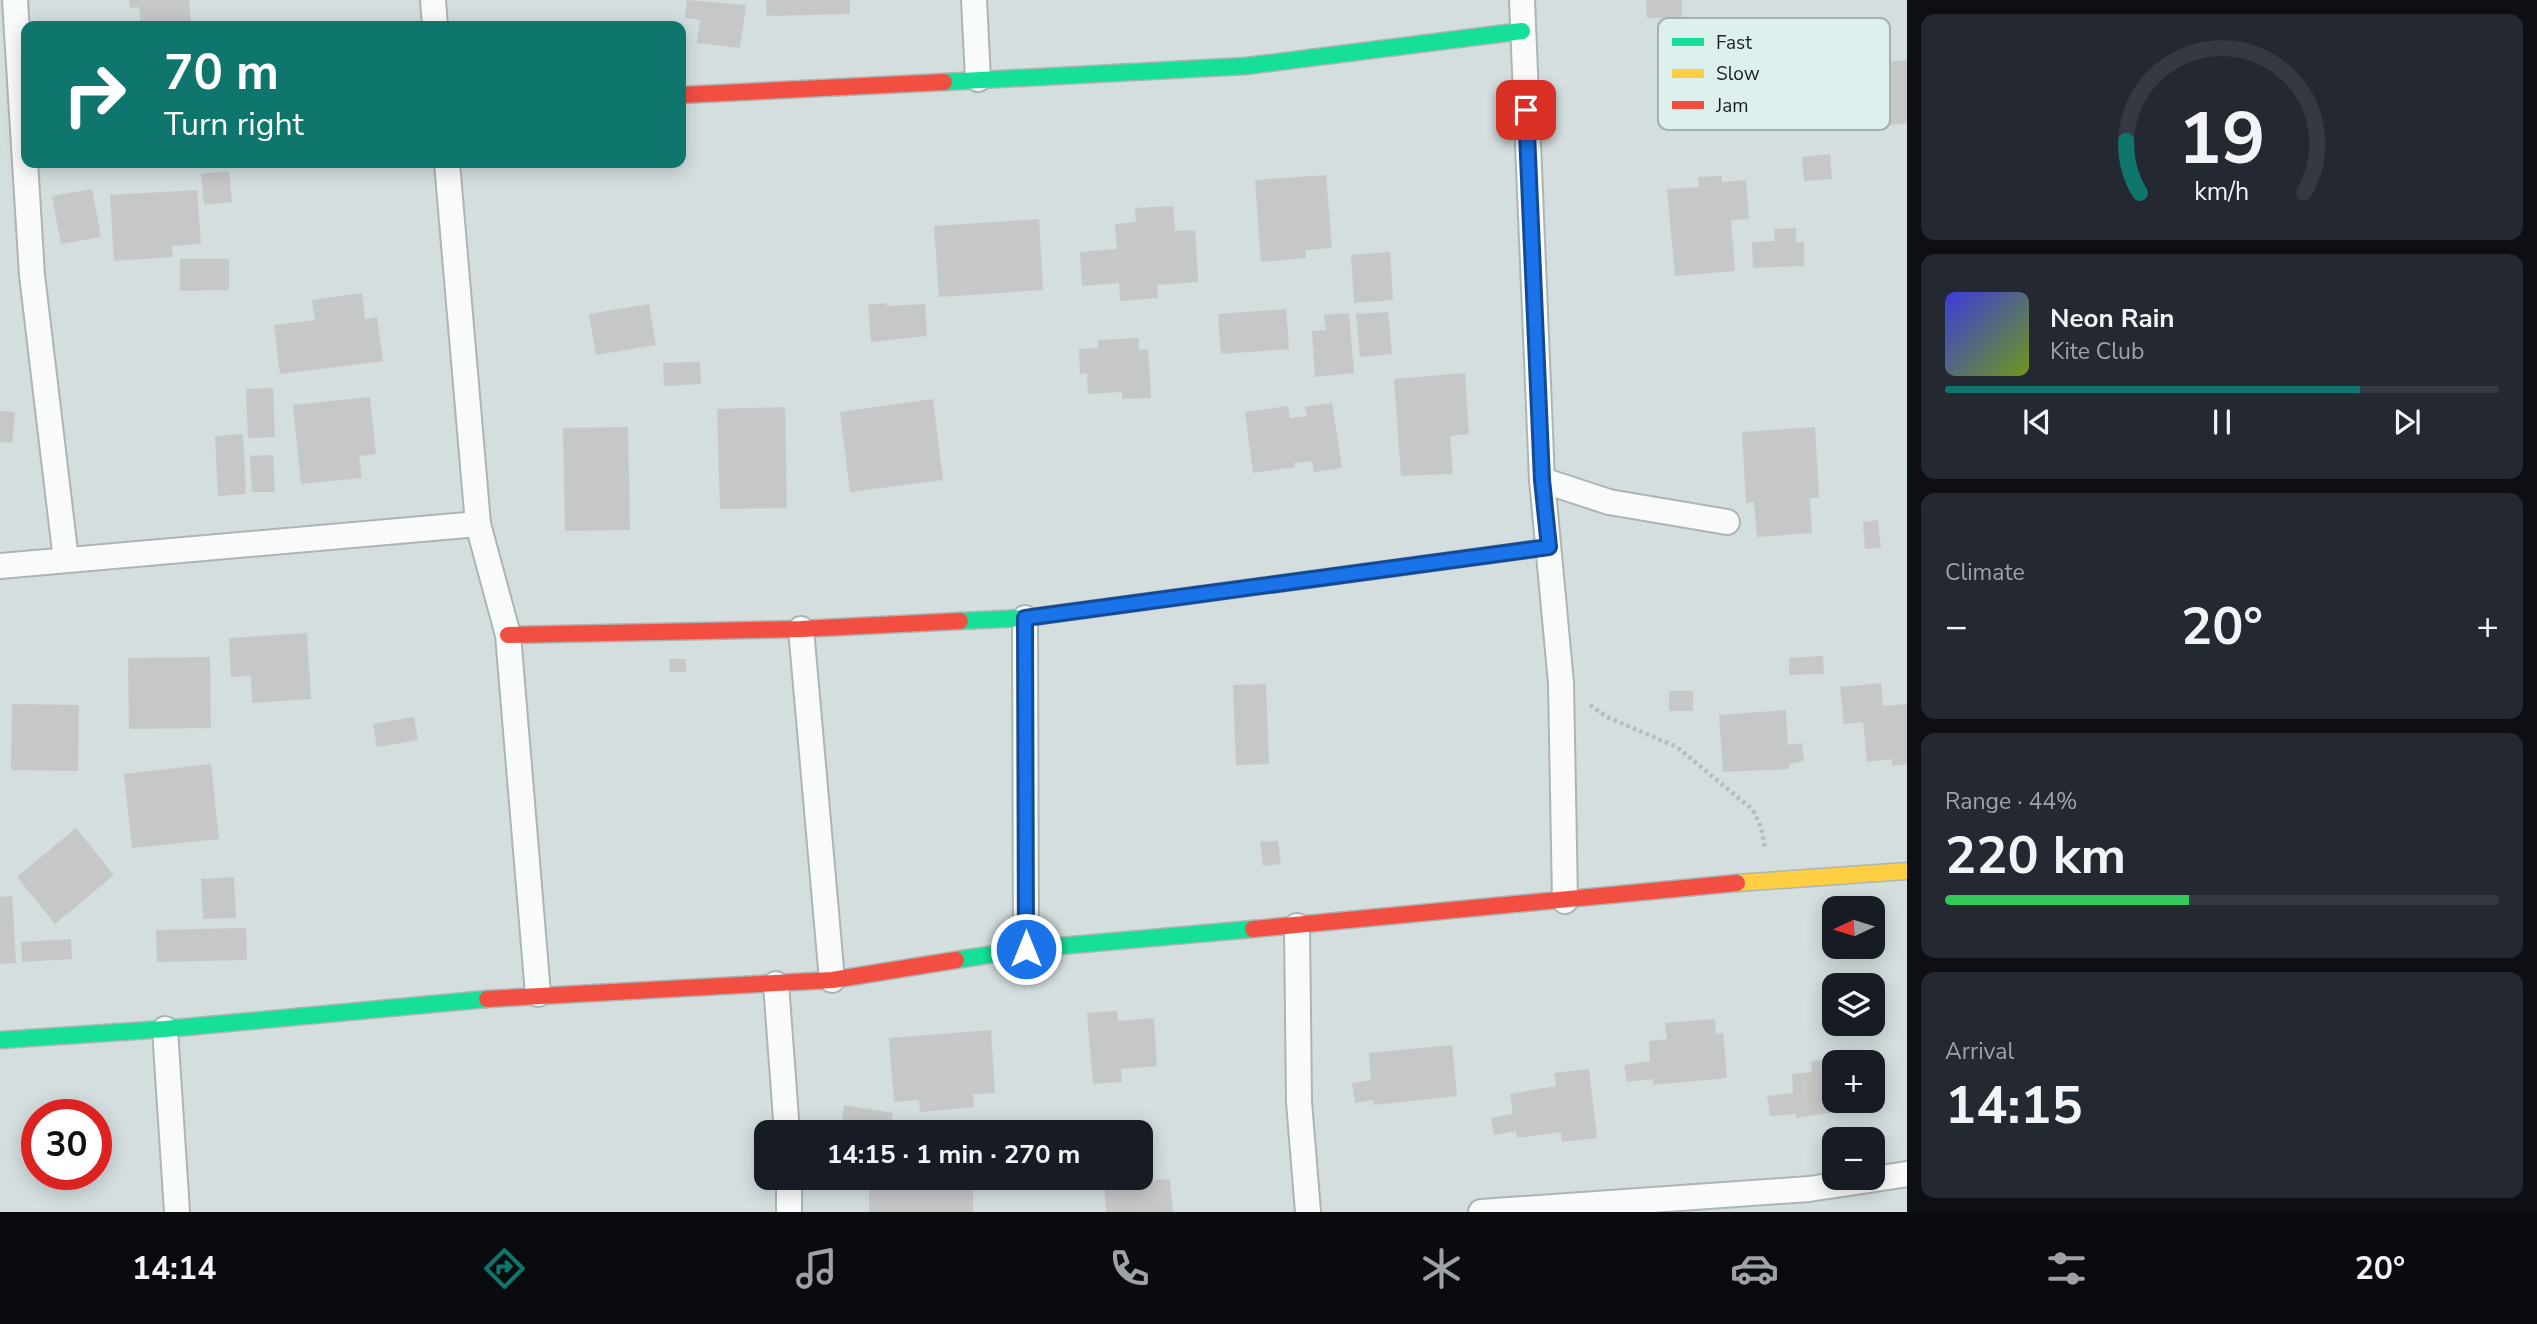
<!DOCTYPE html>
<html lang="en">
<head>
<meta charset="utf-8">
<style>
	:root { --surface:#171b24; --page:#242831; --text:#f1f3f6; --muted:#9ea1a6; --line:#363941; --accent:#0f766e }
	body { margin:0; font-family:"Nunito Sans",sans-serif; background:var(--page); color:var(--text); height:100vh; display:flex; flex-direction:column; font-size:26px; white-space:nowrap }
	* { box-sizing:border-box; margin:0 }
	p { font-size:23px; color:var(--muted) }
	.icon { flex:none; width:38px; height:38px; fill:none; stroke:currentColor; stroke-width:2; stroke-linecap:round; stroke-linejoin:round }
	.map { position:relative; flex:1; overflow:hidden }
	.panel { display:flex; flex-direction:column; gap:14px; padding:14px; background:#0d0f14; width:630px }
	.panel>* { flex:none }
	.top-card { position:absolute; left:21px; top:21px; width:665px; height:147px; border-radius:14px; box-shadow:0 4px 18px #0003; background:#0f766e; color:#fff; overflow:hidden }
	.needle { width:46px; rotate:266deg }
	.controls { position:absolute; left:1822px; top:896px; display:grid; gap:14px }
	.controls a { display:grid; place-items:center; width:63px; height:63px; border-radius:14px; background:var(--surface); box-shadow:0 4px 18px #0003; font-size:35px }
	.speed { position:absolute; left:21px; top:1099px; display:flex; gap:14px; font-size:35px; font-weight:700; text-align:center }
	.speed>* { display:grid; place-content:center; width:91px; height:91px; border-radius:50%; background:var(--surface); box-shadow:0 4px 18px #0003; line-height:1 }
	.speed .limit { border:10px solid #d22; background:#fff; color:#111 }
	.pin { position:absolute; display:grid; place-items:center; width:60px; height:60px; color:#fff; margin:-30px; border-radius:14px; box-shadow:0 4px 10px #0006 }
	.me { position:absolute; width:77px; margin:-38px; rotate:0deg; stroke-linejoin:round; filter:drop-shadow(0 0 5px #0008) }
	.turn { display:flex; align-items:center; gap:24px; height:147px; padding:0 28px; font-size:32px }
	.turn .icon { width:91px; height:91px; stroke-width:2.5 }
	.turn b { display:block; font-size:49px; line-height:60px }
	.big { font-size:52px; font-weight:700; line-height:1.1 }
	.panel .card { flex:1; display:flex; flex-direction:column; justify-content:center; gap:10px; min-width:0; padding:0 24px; border-radius:14px; background:var(--page) }
	.panel .dial { align-items:center; gap:0 }
	.dial svg { height:182px; overflow:visible; fill:none; stroke:var(--line); stroke-width:7; stroke-linecap:round; text-anchor:middle }
	.dial text { fill:var(--text); stroke:none }
	.song { display:flex; align-items:center; gap:21px }
	.cover { width:84px; height:84px; border-radius:10px; background:linear-gradient(135deg,hsl(240 70% 55%),hsl(80 70% 35%)) }
	.played { height:7px; border-radius:4px; background:linear-gradient(90deg,var(--accent) 75%,var(--line) 75%) }
	.keys { display:flex; justify-content:space-around; direction:ltr }
	.heat { display:flex; justify-content:space-between; align-items:center; font-size:38px; direction:ltr }
	.charge { height:10px; border-radius:5px; background:linear-gradient(90deg,#34c759 44%,var(--line) 0) }
	.trip { position:absolute; left:754px; top:1120px; width:399px; height:70px; border-radius:14px; background:var(--surface); box-shadow:0 4px 18px #0003; font-weight:700; line-height:70px; text-align:center }
	.menu { display:flex; height:112px; justify-content:space-around; align-items:center; background:#090b0e; color:var(--muted) }
	.menu .icon { width:49px; height:49px }
	.menu .on { color:var(--accent) }
	.menu b { font-size:32px; color:var(--text) }
	main { display:flex; flex:1; min-height:0 }
	.map>svg:first-child { display:block }
</style>
</head>
<body>
<main>
<div class="map">
<svg width="1907" height="1212" viewBox="0 0 1907 1212">
	<rect width="100%" height="100%" fill="#d4dede"/>
	<g fill="#c6c7c8">
		<path d="M129 0H189L191 26H141L139 7 130 8Z"/>
		<path d="M687 0 746 5 740 48 697 43 700 20 685 18Z"/>
		<path d="M766 0H850V14L767 16Z"/>
		<path d="M1646 0H1682V17L1647 18Z"/>
		<path d="M1907 60V123L1883 126 1877 63Z"/>
		<path d="M1830 154 1832 179 1804 181 1802 157Z"/>
		<path d="M229 171 232 202 204 205 201 174Z"/>
		<path d="M1326 175 1332 248 1306 250V258L1261 262 1255 180Z"/>
		<path d="M1722 176V182L1746 180 1749 219 1731 220 1735 271 1675 276 1667 189 1699 187 1698 177Z"/>
		<path d="M92 189 101 237 61 244 52 196Z"/>
		<path d="M197 190 201 244 172 246 173 257 114 261 110 195Z"/>
		<path d="M1173 206 1175 231 1195 230 1198 282 1157 285 1158 298 1120 301 1119 283 1082 286 1080 252 1117 249 1115 224 1136 222 1135 208Z"/>
		<path d="M1039 219 1043 290 939 297 934 226Z"/>
		<path d="M1796 228V242H1804V266L1753 268 1752 242 1775 241 1774 229Z"/>
		<path d="M1390 252 1393 300 1354 303 1351 255Z"/>
		<path d="M180 259H229V290L180 291Z"/>
		<path d="M362 293 365 319 377 317 383 361 280 374 274 325 315 320 312 300Z"/>
		<path d="M886 303 887 306 925 304 927 336 871 342 868 305Z"/>
		<path d="M649 304 656 345 596 355 589 314Z"/>
		<path d="M1286 309 1289 349 1221 354 1218 314Z"/>
		<path d="M1388 312 1392 354 1360 357 1356 314Z"/>
		<path d="M1349 313 1354 373 1315 377 1312 331 1326 330 1324 315Z"/>
		<path d="M1139 338V350L1148 349 1151 398 1122 399V392L1088 394 1087 373 1080 374 1079 349 1098 348V340Z"/>
		<path d="M700 362 701 384 664 386 663 363Z"/>
		<path d="M1465 373 1469 434 1450 436 1453 474 1401 476 1394 379Z"/>
		<path d="M273 388 275 437 248 438 246 389Z"/>
		<path d="M370 397 376 454 359 456 362 478 301 484 293 405Z"/>
		<path d="M933 399 943 480 850 492 840 412Z"/>
		<path d="M1332 403 1342 468 1314 472 1312 461 1294 463 1295 467 1253 473 1245 412 1288 406 1290 418 1307 416 1305 407Z"/>
		<path d="M785 407 787 508 720 509 717 409Z"/>
		<path d="M0 411 15 412 12 443 0 442Z"/>
		<path d="M628 427 630 530 565 531 563 428Z"/>
		<path d="M1815 427 1819 498H1810L1812 533 1757 537 1754 502 1746 503 1742 432Z"/>
		<path d="M243 434 246 494 218 496 215 436Z"/>
		<path d="M273 455 275 492H252L250 456Z"/>
		<path d="M1878 520 1881 548 1865 549 1863 522Z"/>
		<path d="M307 633 311 699 252 703 251 676 231 677 229 638Z"/>
		<path d="M1823 656 1824 674 1789 675V658Z"/>
		<path d="M210 657 211 728 129 729 128 658Z"/>
		<path d="M669 659H686V672H670Z"/>
		<path d="M1881 683 1883 706 1907 704V764L1892 766V759L1867 762 1863 722 1844 724 1840 687Z"/>
		<path d="M1266 684 1269 764 1236 765 1233 685Z"/>
		<rect x="1669" y="691" width="24" height="20"/>
		<path d="M12 704 79 705 78 771 11 770Z"/>
		<path d="M1786 710 1788 745 1802 743 1804 761 1789 764V769L1723 772 1719 715Z"/>
		<path d="M414 717 418 740 377 747 373 724Z"/>
		<path d="M211 764 219 839 132 848 124 774Z"/>
		<path d="M76 828 114 875 55 924 17 877Z"/>
		<path d="M1278 841 1281 864 1263 866 1260 842Z"/>
		<path d="M234 877 236 918 203 919 201 879Z"/>
		<path d="M12 896 16 963 0 964V897Z"/>
		<path d="M246 928 247 960 157 962 156 930Z"/>
		<path d="M71 939 72 959 22 962 21 942Z"/>
		<path d="M1117 1011 1118 1021 1154 1018 1157 1066 1121 1069 1122 1082 1093 1084 1087 1013Z"/>
		<path d="M1715 1019 1716 1034 1723 1033 1727 1078 1653 1085V1079L1627 1082 1624 1065 1650 1061 1649 1041 1667 1039 1665 1023Z"/>
		<path d="M991 1030 995 1093 973 1094 974 1107 920 1112 919 1100 894 1102 889 1038Z"/>
		<path d="M1452 1045 1457 1096 1374 1105 1373 1100 1355 1103 1352 1083 1371 1080 1369 1053Z"/>
		<path d="M1870 1055 1871 1062H1834V1101H1872L1874 1096 1875 1106 1796 1118V1114L1770 1116 1767 1096 1793 1093 1792 1074 1812 1072 1811 1061Z"/>
		<path d="M1589 1069 1597 1138 1562 1142 1561 1132 1517 1138 1516 1131 1494 1135 1491 1118 1513 1114 1510 1094 1556 1086 1554 1073Z"/>
		<path d="M844 1105 893 1113 890 1132H840Z"/>
		<rect x="869" y="1178" width="104" height="34"/>
		<path d="M1104 1178H1134V1182L1170 1179 1173 1212H1106Z"/>
	</g>
	<g fill="none" stroke-linecap="round" stroke-linejoin="round">
		<defs>
			<g id="street">
				<path d="M15 0 32 275 66 560"/>
				<path d="M433 0 435 26"/>
				<path d="M974 0 978 79"/>
				<path d="M1522 0 1542 480 1561 683 1565 901"/>
				<path d="M447 163 478 524 508 635 538 994"/>
				<path d="M1542 480 1609 502 1727 522"/>
				<path d="M0 566 478 524"/>
				<path d="M1025 618 1026 949"/>
				<path d="M801 629 832 980"/>
				<path d="M1297 926 1299 1102 1308 1212"/>
				<path d="M776 984 787 1132"/>
				<path d="M165 1029 177 1212"/>
				<path d="M789 1212V1178"/>
				<path d="M1481 1212 1809 1189 1907 1174"/>
			</g>
			<g id="fast">
				<path d="M944 82 1246 66 1522 31"/>
				<path d="M960 621 1025 618 1549 547"/>
				<path d="M956 960 1026 949 1253 929"/>
				<path d="M0 1040 165 1029 487 999"/>
			</g>
			<path id="slow" d="M1737 883 1907 871"/>
			<g id="jam">
				<path d="M681 95 944 82"/>
				<path d="M508 635 801 629 960 621"/>
				<path d="M1253 929 1737 883"/>
				<path d="M487 999 832 980 956 960"/>
			</g>
		</defs>
		<use href="#street" stroke="#adb4b4" stroke-width="28"/>
		<use href="#fast" stroke="#adb4b4" stroke-width="19"/>
		<use href="#slow" stroke="#adb4b4" stroke-width="19"/>
		<use href="#jam" stroke="#adb4b4" stroke-width="19"/>
		<path stroke="#b8bcbc" stroke-width="4.5" stroke-dasharray="3.5 3.5" stroke-linecap="butt" d="M1590 705 1607 717 1677 747 1753 810 1761 827 1765 848"/>
		<use href="#street" stroke="#f9fafa" stroke-width="24"/>
		<use href="#fast" stroke="#16e098" stroke-width="16"/>
		<use href="#slow" stroke="#ffcf43" stroke-width="16"/>
		<use href="#jam" stroke="#f24e42" stroke-width="16"/>
	</g>
	<g fill="none" stroke-linecap="round" stroke-linejoin="round">
		<defs>
			<path id="route" d="M1026 949 1025 618 1549 547 1542 480 1526 110"/>
		</defs>
		<use href="#route" stroke="#114b97" stroke-width="18"/>
		<use href="#route" stroke="#1a73e8" stroke-width="12"/>
	</g>
	<rect x="1658" y="18" width="232" height="112" rx="10" fill="#ddf0ee" stroke="#a2b2b0" stroke-width="2"/>
	<rect x="1672" y="38" width="32" height="8" fill="#16e098"/>
	<rect x="1672" y="69" width="32" height="9" fill="#ffcf43"/>
	<rect x="1672" y="101" width="32" height="8" fill="#f24e42"/>
	<g font-size="19" fill="#19201f">
		<text x="1716" y="49">Fast</text>
		<text x="1716" y="80">Slow</text>
		<text x="1716" y="112">Jam</text>
	</g>
</svg>
<div class="controls">
<a><svg class="needle" viewBox="-14 -14 28 28"><path d="M0-13l5 13h-10z" fill="#e53935"/><path d="M0 13l5-13h-10z" fill="#9ea1a6"/></svg></a>
<a><svg class="icon" aria-label="layers" viewBox="0 0 24 24"><path d="M12 4l9 5-9 5-9-5zM3 14l9 5 9-5"/></svg></a>
<a>+</a>
<a>−</a>
</div>
<div class="speed"><div class="limit">30</div></div>
<div class="pin" style="left:1526px;top:110px;background:#d93025"><svg class="icon" aria-label="arrive" viewBox="0 0 24 24"><path d="M6 21V4h12l-3 4 3 4H6"/></svg></div>
<svg class="me" style="left:1026px;top:949px" viewBox="-20 -20 40 40"><circle r="17" fill="#1a73e8" stroke="#fff" stroke-width="3"/><path d="M0-11L8 9 0 5-8 9z" fill="#fff"/></svg>
<div class="trip">14:15 · 1 min · 270 m</div>
<div class="top-card">
<div class="turn"><svg class="icon" aria-label="right" viewBox="0 0 24 24"><path d="M7 20v-9h11M14 6l5 5-5 5"/></svg><div><b>70 m</b>Turn right</div></div>
</div>
</div>
<section class="panel">
<div class="card dial"><svg viewBox="0 0 100 80">
<path d="M14 69A42 42 0 1 1 86 69"/>
<path d="M14 69A42 42 0 0 1 8 46" stroke="#0f766e"/>
<text x="50" y="56" font-size="32" font-weight="700">19</text>
<text x="50" y="72" font-size="11">km/h</text>
</svg></div>
<div class="card">
<div class="song"><i class="cover"></i><div><b>Neon Rain</b><p>Kite Club</p></div></div>
<div class="played"></div>
<div class="keys"><svg class="icon" aria-label="previous" viewBox="0 0 24 24"><path d="M18 5L8 12l10 7zM5 5v14"/></svg><svg class="icon" aria-label="pause" viewBox="0 0 24 24"><path d="M8 5v14M16 5v14"/></svg><svg class="icon" aria-label="next" viewBox="0 0 24 24"><path d="M6 5l10 7-10 7zM19 5v14"/></svg></div>
</div>
<div class="card"><p>Climate</p>
<div class="heat"><a>−</a><b class="big">20°</b><a>+</a></div>
</div>
<div class="card"><p>Range · 44%</p><b class="big">220 km</b><div class="charge"></div></div>
<div class="card"><p>Arrival</p><b class="big">14:15</b></div>
</section>
</main>
<nav class="menu">
<b>14:14</b>
<svg class="icon on" aria-label="directions" viewBox="0 0 24 24"><path d="M12 3l9 9-9 9-9-9zM9 14v-3h6M13 9l2 2-2 2"/></svg>
<svg class="icon" aria-label="music" viewBox="0 0 24 24"><path d="M9 18V5l10-2v13"/><circle cx="6" cy="18" r="3"/><circle cx="16" cy="16" r="3"/></svg>
<svg class="icon" aria-label="phone" viewBox="0 0 24 24"><path d="M5 4h4l2 5-3 2q2 4 5 5l2-3 5 2v4C11 20 4 13 5 4z"/></svg>
<svg class="icon" aria-label="climate" viewBox="0 0 24 24"><path d="M12 3v18M4 7l16 10M4 17L20 7"/></svg>
<svg class="icon" aria-label="car" viewBox="0 0 24 24"><path d="M5 17H2v-5l4-1 3-4h7l3 4 3 1v5h-3M9 17h6M6 11h13"/><circle cx="7" cy="17" r="2"/><circle cx="17" cy="17" r="2"/></svg>
<svg class="icon" aria-label="filters" viewBox="0 0 24 24"><path d="M4 7h16M4 17h16"/><circle cx="9" cy="7" r="2"/><circle cx="15" cy="17" r="2"/></svg>
<b>20°</b>
</nav>
</body>
</html>
